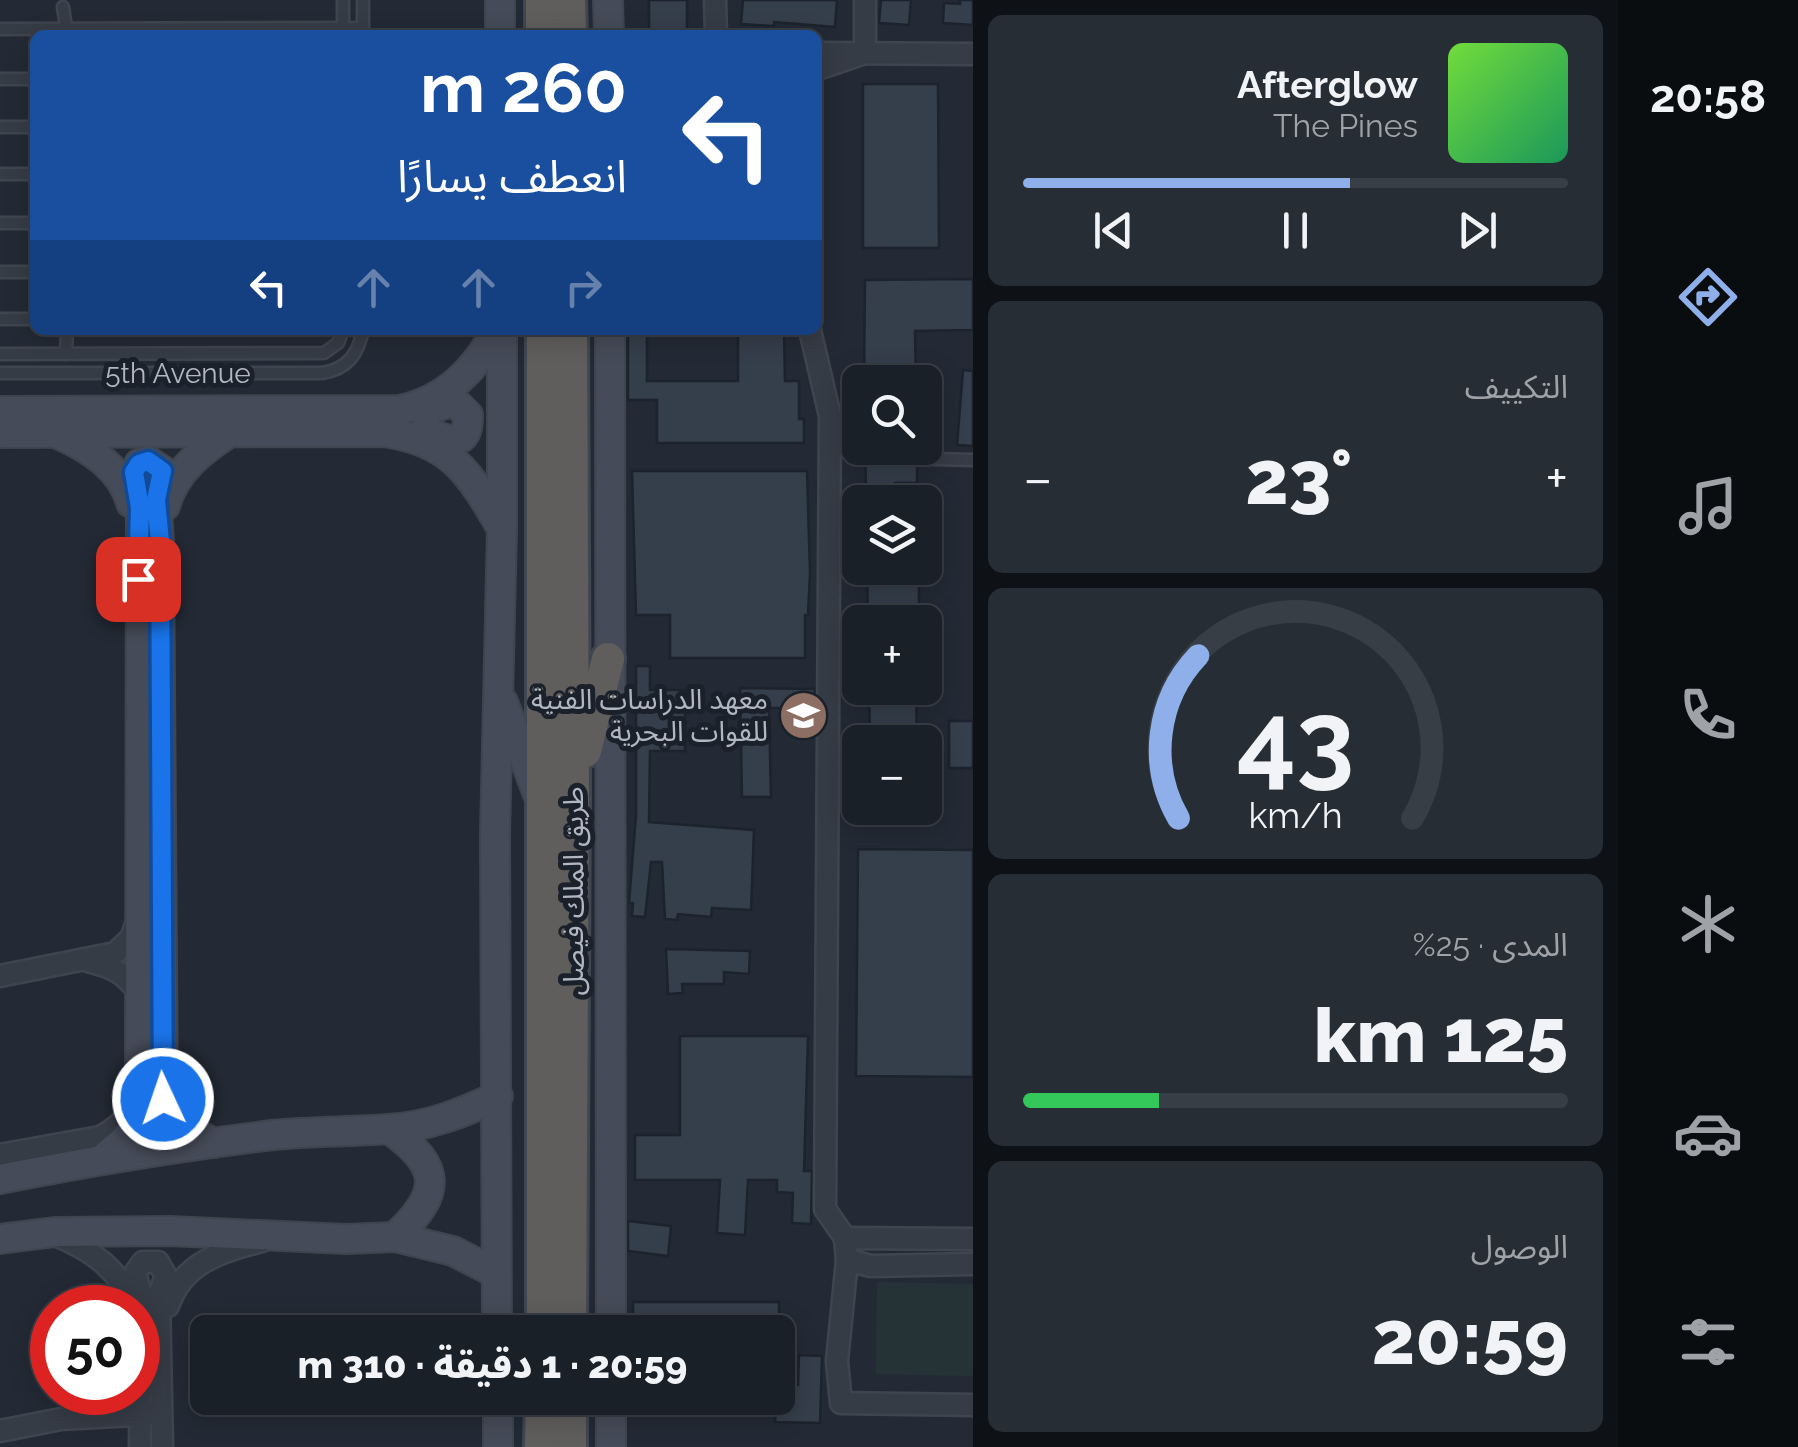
<!DOCTYPE html>
<html lang="ar">
<head>
<meta charset="utf-8">
<style>
	:root { --surface:#1a2028; --page:#272d34; --text:#f1f3f6; --muted:#9fa3a8; --line:#383e45; --accent:#8eafea }
	body { margin:0; font-family:Raleway,"Noto Sans Arabic",sans-serif; background:var(--page); color:var(--text); direction:rtl; height:100vh; display:flex; flex-direction:column; font-size:38px; white-space:nowrap }
	* { box-sizing:border-box; margin:0 }
	p { font-size:32px; color:var(--muted) }
	.icon { flex:none; width:55px; height:55px; fill:none; stroke:currentColor; stroke-width:2; stroke-linecap:round; stroke-linejoin:round }
	.map { position:relative; flex:1; overflow:hidden; direction:ltr }
	.sheet { display:flex; flex-direction:column; gap:15px; padding:15px; background:#0e1216; width:645px }
	.sheet>* { flex:none }
	.guide { position:absolute; left:30px; top:30px; width:792px; height:305px; border-radius:15px; box-shadow:0 5px 25px #0003,0 0 0 2px var(--line); direction:rtl; background:#1a4fa0; color:#fff; overflow:hidden }
	.fabs { position:absolute; left:842px; top:365px; display:grid; gap:20px }
	.fabs a { display:grid; place-items:center; width:100px; height:100px; border-radius:15px; background:var(--surface); box-shadow:0 5px 25px #0003,0 0 0 2px var(--line); font-size:50px }
	.speed { position:absolute; left:30px; top:1285px; display:flex; gap:20px; font-size:50px; font-weight:700; text-align:center }
	.speed>* { display:grid; place-content:center; width:130px; height:130px; border-radius:50%; background:var(--surface); box-shadow:0 5px 25px #0003,0 0 0 2px var(--line); line-height:1 }
	.speed .limit { border:15px solid #d22; background:#fff; color:#111 }
	.pin { position:absolute; display:grid; place-items:center; width:85px; height:85px; color:#fff; margin:-42px; border-radius:20px; box-shadow:0 5px 15px #0006 }
	.me { position:absolute; width:110px; margin:-55px; rotate:357deg; stroke-linejoin:round; filter:drop-shadow(0 0 8px #0008) }
	.turn { display:flex; align-items:center; gap:35px; height:210px; padding:0 30px; font-size:45px }
	.turn .icon { width:130px; height:130px; stroke-width:2.5 }
	.turn b { display:block; font-size:70px; line-height:85px }
	.lanes { display:flex; align-items:center; height:95px; padding:0 30px; background:#0003; justify-content:center; gap:50px; direction:ltr }
	.lanes .off { opacity:.35 }
	.big { font-size:75px; font-weight:800; line-height:1.1 }
	.sheet .tile { flex:1; display:flex; flex-direction:column; justify-content:center; gap:15px; min-width:0; padding:0 35px; border-radius:15px; background:var(--page) }
	.sheet .dial { align-items:center; gap:0 }
	.dial svg { height:260px; overflow:visible; fill:none; stroke:var(--line); stroke-width:7; stroke-linecap:round; text-anchor:middle }
	.dial text { fill:var(--text); stroke:none }
	.song { display:flex; align-items:center; gap:30px }
	.cover { width:120px; height:120px; border-radius:15px; background:linear-gradient(135deg,hsl(100 70% 55%),hsl(150 70% 35%)) }
	.played { height:10px; border-radius:5px; background:linear-gradient(90deg,var(--accent) 60%,var(--line) 60%) }
	.keys { display:flex; justify-content:space-around; direction:ltr }
	.heat { display:flex; justify-content:space-between; align-items:center; font-size:55px; direction:ltr }
	.charge { height:15px; border-radius:8px; background:linear-gradient(90deg,#34c759 25%,var(--line) 0) }
	.trip { position:absolute; left:190px; top:1315px; width:605px; height:100px; border-radius:15px; background:var(--surface); box-shadow:0 5px 25px #0003,0 0 0 2px var(--line); font-weight:800; line-height:100px; text-align:center; direction:rtl }
	main { display:flex; flex:1; min-height:0 }
	.tabs { display:flex; flex-direction:column; width:180px; justify-content:space-around; align-items:center; background:#0a0d10; color:var(--muted) }
	.tabs .icon { width:70px; height:70px }
	.tabs .active { color:var(--accent) }
	.tabs b { font-size:45px; color:var(--text) }
	.map>svg:first-child { display:block }
</style>
</head>
<body>
<main>
<nav class="tabs">
<b>20:58</b>
<svg class="icon active" aria-label="directions" viewBox="0 0 24 24"><path d="M12 3l9 9-9 9-9-9zM9 14v-3h6M13 9l2 2-2 2"/></svg>
<svg class="icon" aria-label="music" viewBox="0 0 24 24"><path d="M9 18V5l10-2v13"/><circle cx="6" cy="18" r="3"/><circle cx="16" cy="16" r="3"/></svg>
<svg class="icon" aria-label="phone" viewBox="0 0 24 24"><path d="M5 4h4l2 5-3 2q2 4 5 5l2-3 5 2v4C11 20 4 13 5 4z"/></svg>
<svg class="icon" aria-label="climate" viewBox="0 0 24 24"><path d="M12 3v18M4 7l16 10M4 17L20 7"/></svg>
<svg class="icon" aria-label="car" viewBox="0 0 24 24"><path d="M5 17H2v-5l4-1 3-4h7l3 4 3 1v5h-3M9 17h6M6 11h13"/><circle cx="7" cy="17" r="2"/><circle cx="17" cy="17" r="2"/></svg>
<svg class="icon" aria-label="filters" viewBox="0 0 24 24"><path d="M4 7h16M4 17h16"/><circle cx="9" cy="7" r="2"/><circle cx="15" cy="17" r="2"/></svg>
</nav>
<section class="sheet">
<div class="tile">
<div class="song"><i class="cover"></i><div><b>Afterglow</b><p>The Pines</p></div></div>
<div class="played"></div>
<div class="keys"><svg class="icon" aria-label="previous" viewBox="0 0 24 24"><path d="M18 5L8 12l10 7zM5 5v14"/></svg><svg class="icon" aria-label="pause" viewBox="0 0 24 24"><path d="M8 5v14M16 5v14"/></svg><svg class="icon" aria-label="next" viewBox="0 0 24 24"><path d="M6 5l10 7-10 7zM19 5v14"/></svg></div>
</div>
<div class="tile"><p>التكييف</p>
<div class="heat"><a>−</a><b class="big">23°</b><a>+</a></div>
</div>
<div class="tile dial"><svg viewBox="0 0 100 80">
<path d="M14 69A42 42 0 1 1 86 69"/>
<path d="M14 69A42 42 0 0 1 20 19" stroke="#8eafea"/>
<text x="50" y="56" font-size="32" font-weight="700">43</text>
<text x="50" y="72" font-size="11">km/h</text>
</svg></div>
<div class="tile"><p>المدى · 25%</p><b class="big">125 km</b><div class="charge"></div></div>
<div class="tile"><p>الوصول</p><b class="big">20:59</b></div>
</section>
<div class="map">
<svg width="973" height="1447" viewBox="0 0 973 1447">
	<rect width="100%" height="100%" fill="#232a35"/>
	<path fill="#253336" d="M877 1282 973 1284V1376L876 1374Z"/>
	<g fill="#353e4b" stroke="#1d232c" stroke-width="2.5">
		<rect x="649" y="0" width="38" height="35"/>
		<path d="M743 0H837L835 27 774 22V26L741 24Z"/>
		<path d="M881 0H911L909 25 879 23Z"/>
		<path d="M960 0H973V25L943 23 944 3 960 4Z"/>
		<path d="M863 84H938L939 248H863Z"/>
		<path d="M973 279V330L915 331 916 382H864L865 280Z"/>
		<path d="M628 330H647V381H738V330H784L785 381H799V419H804V443H657V400H628Z"/>
		<path d="M963 370 973 371V446L957 445Z"/>
		<path d="M865 448H917V483H895V489H866Z"/>
		<path d="M632 471H807L810 573 808 615H805V658H670V615H636Z"/>
		<path d="M867 568H919V622H868Z"/>
		<path d="M636 666H650V690H685V751H650L649 822 754 830 751 910 712 908 711 917 678 914 677 920 665 919 662 862H651L645 917 632 916 633 903H629L636 815Z"/>
		<path d="M740 688 815 689 814 708H769L771 797H742Z"/>
		<path d="M869 688H916L917 742H870Z"/>
		<rect x="949" y="721" width="24" height="47"/>
		<path d="M858 849 973 850V1077L856 1076Z"/>
		<path d="M666 949 750 951 749 974 724 972V984H682L683 993 668 994Z"/>
		<path d="M680 1036H808L804 1171H812L811 1224 792 1223 793 1193 777 1192V1180H748L745 1235 717 1233 720 1180H635V1135H680Z"/>
		<path d="M628 1221 671 1226 668 1256 628 1251Z"/>
		<path d="M633 1302H779V1332L633 1330Z"/>
		<path d="M799 1355 822 1356 820 1423 775 1422 778 1384 798 1385Z"/>
	</g>
	<g fill="none" stroke-linecap="round" stroke-linejoin="round">
		<defs>
			<g id="service">
				<path d="M63 7 67 34"/>
				<path d="M0 29 363 28"/>
				<path d="M343 34V0"/>
				<path d="M363 35V0"/>
				<path d="M0 79H35"/>
				<path d="M0 127H35"/>
				<path d="M0 174H35"/>
				<path d="M0 223H35"/>
				<path d="M0 272H35"/>
				<path d="M0 319H35"/>
				<path d="M0 354 324 353 338 343 343 330"/>
				<path d="M66 354 67 330"/>
				<path d="M0 373H322C348 369 358 354 363 330"/>
				<path d="M934 459 973 460"/>
			</g>
			<g id="minor">
				<path d="M715 0 716 35"/>
				<path d="M818 53 973 54"/>
				<path d="M818 69 865 53V0"/>
				<path d="M810 330 830 416 825 1209 845 1238"/>
				<path d="M88 961C112 967 124 972 139 993"/>
				<path d="M0 976 115 953 131 938 138 919"/>
				<path d="M0 1155 100 1137C116 1129 129 1117 135 1100"/>
				<path d="M55 1235C92 1250 120 1270 134 1307"/>
				<path d="M973 1239 845 1238 847 1260 871 1266 973 1264"/>
				<path d="M847 1260 837 1361 841 1403 973 1405"/>
				<path d="M168 1306C183 1262 221 1252 262 1241"/>
				<path d="M0 1431 61 1419 152 1414"/>
				<path d="M140 1447 141 1323 144 1304 135 1273 143 1262H158L166 1276 159 1294 162 1447"/>
			</g>
			<g id="secondary">
				<path d="M500 0V35"/>
				<path d="M608 0 609 35"/>
				<path d="M610 330 611 1332"/>
				<path d="M0 411 400 410C446 400 475 370 497 330"/>
				<path d="M424 431C446 440 469 451 468 415L454 401 428 410"/>
				<path d="M0 433 383 432C450 441 469 472 501 527"/>
				<path d="M60 435C91 449 122 469 131 503"/>
				<path d="M165 506C175 471 200 452 230 432"/>
				<path d="M503 702 539 797"/>
				<path d="M389 1129C443 1167 442 1193 395 1237"/>
				<path d="M101 1160C132 1134 150 1122 140 1078L141 508 133 477 139 464 148 461 163 471 156 499 159 542 163 1099 184 1127 214 1143"/>
				<path d="M0 1179C91 1161 182 1146 273 1135 312 1131 350 1132 388 1129 427 1127 463 1113 498 1096"/>
				<path d="M0 1239 55 1232 170 1231 346 1239 395 1237 453 1251 496 1273"/>
				<path d="M497 1332 495 834 502 528V330"/>
				<path d="M498 1398V1447"/>
				<path d="M611 1398V1447"/>
			</g>
			<g id="trunk">
				<path d="M542 0V35"/>
				<path d="M569 0 570 35"/>
				<path d="M543 330V1332"/>
				<path d="M585 751 608 659"/>
				<path d="M570 1332 573 789 571 330"/>
				<path d="M570 1398V1447"/>
				<path d="M541 1447 542 1398"/>
			</g>
		</defs>
		<use href="#service" stroke="#3f454f" stroke-width="15"/>
		<use href="#minor" stroke="#3f454f" stroke-width="25"/>
		<use href="#secondary" stroke="#3f454f" stroke-width="32"/>
		<use href="#trunk" stroke="#414750" stroke-width="38"/>
		<use href="#service" stroke="#363c46" stroke-width="10"/>
		<use href="#minor" stroke="#363c46" stroke-width="20"/>
		<use href="#secondary" stroke="#454b58" stroke-width="28"/>
		<use href="#trunk" stroke="#605e5c" stroke-width="32"/>
	</g>
	<g fill="none" stroke-linecap="round" stroke-linejoin="round">
		<defs>
			<path id="route" d="M138 579 140 508 134 472 139 464 148 461 162 471 156 500 160 542 163 1099"/>
		</defs>
		<use href="#route" stroke="#114b97" stroke-width="25"/>
		<use href="#route" stroke="#1a73e8" stroke-width="18"/>
	</g>
	<defs>
		<symbol id="university-disc" viewBox="-11 -11 22 22"><circle r="9.5" fill="#8d6e63" stroke="#1b212a"/><path d="M0-5L7-2L0 1L-7-2ZM-4 1L0 2.5L4 1V4Q0 6-4 4Z" fill="#fff"/></symbol>
	</defs>
	<g fill-rule="evenodd">
		<use href="#university-disc" x="776" y="688" width="55" height="55"/>
	</g>
	<g text-anchor="middle" stroke-width="10" stroke-linejoin="round" paint-order="stroke">
		<g font-size="28" fill="#b1b7c2" stroke="#1b212a">
			<text x="178" y="383">5th Avenue</text>
			<text transform="translate(573 891) rotate(-90)" y="10">طريق الملك فيصل</text>
		</g>
		<g font-size="28" fill="#b1b7c2" stroke="#1b212a" text-anchor="end">
			<text x="768" y="709">معهد الدراسات الفنية<tspan x="768" dy="32">للقوات البحرية</tspan></text>
		</g>
	</g>
</svg>
<div class="fabs">
<a><svg class="icon" aria-label="search" viewBox="0 0 24 24"><circle cx="10" cy="10" r="6"/><path d="M15 15l6 6"/></svg></a>
<a><svg class="icon" aria-label="layers" viewBox="0 0 24 24"><path d="M12 4l9 5-9 5-9-5zM3 14l9 5 9-5"/></svg></a>
<a>+</a>
<a>−</a>
</div>
<div class="speed"><div class="limit">50</div></div>
<div class="pin" style="left:138px;top:579px;background:#d93025"><svg class="icon" aria-label="arrive" viewBox="0 0 24 24"><path d="M6 21V4h12l-3 4 3 4H6"/></svg></div>
<svg class="me" style="left:163px;top:1099px" viewBox="-20 -20 40 40"><circle r="17" fill="#1a73e8" stroke="#fff" stroke-width="3"/><path d="M0-11L8 9 0 5-8 9z" fill="#fff"/></svg>
<div class="trip">20:59 · 1 دقيقة · 310 m</div>
<div class="guide">
<div class="turn"><svg class="icon" aria-label="left" viewBox="0 0 24 24"><path d="M17 20v-9H6M10 6l-5 5 5 5"/></svg><div><b>260 m</b>انعطف يسارًا</div></div>
<div class="lanes"><svg class="icon" aria-label="left" viewBox="0 0 24 24"><path d="M17 20v-9H6M10 6l-5 5 5 5"/></svg><svg class="icon off" aria-label="ahead" viewBox="0 0 24 24"><path d="M12 20V5M6 11l6-6 6 6"/></svg><svg class="icon off" aria-label="ahead" viewBox="0 0 24 24"><path d="M12 20V5M6 11l6-6 6 6"/></svg><svg class="icon off" aria-label="right" viewBox="0 0 24 24"><path d="M7 20v-9h11M14 6l5 5-5 5"/></svg></div>
</div>
</div>
</main>
</body>
</html>
